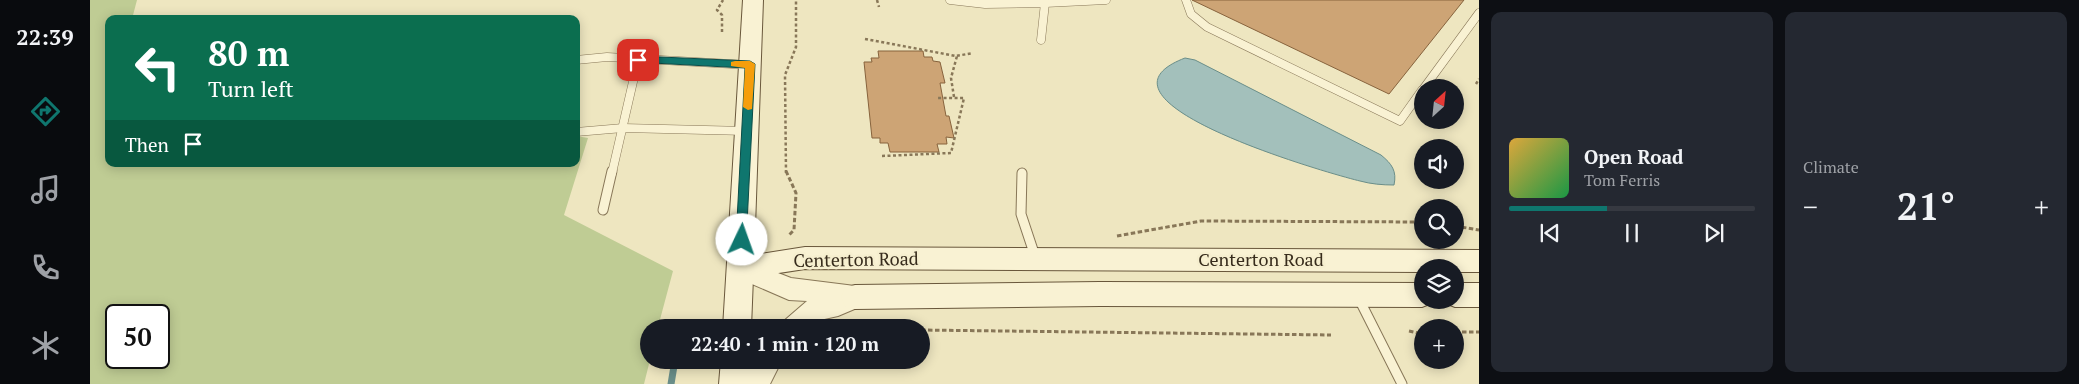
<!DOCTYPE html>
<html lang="en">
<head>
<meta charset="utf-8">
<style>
	:root { --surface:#171b24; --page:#242831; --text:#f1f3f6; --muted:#9ea1a6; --line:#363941; --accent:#0f766e }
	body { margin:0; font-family:"PT Serif",serif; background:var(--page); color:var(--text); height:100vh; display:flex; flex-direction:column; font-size:19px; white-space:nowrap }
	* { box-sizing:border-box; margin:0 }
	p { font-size:16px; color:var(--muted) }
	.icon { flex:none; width:28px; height:28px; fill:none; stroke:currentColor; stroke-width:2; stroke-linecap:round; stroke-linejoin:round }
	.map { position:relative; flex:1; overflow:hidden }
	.drawer { display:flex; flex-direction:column; gap:12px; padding:12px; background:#0d0f14; width:600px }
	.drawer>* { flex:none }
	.hud { position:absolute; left:15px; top:15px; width:475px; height:152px; border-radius:10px; box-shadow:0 2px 12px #0003; background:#0b6e4f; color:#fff; overflow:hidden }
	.needle { width:32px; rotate:27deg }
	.controls { position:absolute; left:1324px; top:79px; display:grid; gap:10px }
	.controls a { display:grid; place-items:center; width:50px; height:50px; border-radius:50%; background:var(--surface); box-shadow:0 2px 12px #0003; font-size:25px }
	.speed { position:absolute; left:15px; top:304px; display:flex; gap:10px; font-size:25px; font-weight:700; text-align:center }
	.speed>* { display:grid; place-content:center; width:65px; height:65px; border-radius:50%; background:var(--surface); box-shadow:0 2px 12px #0003; line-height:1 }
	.speed .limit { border:2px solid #111; border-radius:8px; background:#fff; color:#111 }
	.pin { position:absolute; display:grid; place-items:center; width:42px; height:42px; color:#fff; margin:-21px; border-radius:10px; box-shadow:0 2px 8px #0006 }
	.me { position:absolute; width:55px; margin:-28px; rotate:3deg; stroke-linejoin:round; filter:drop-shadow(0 0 4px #0008) }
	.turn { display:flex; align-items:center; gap:18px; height:105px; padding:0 20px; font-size:22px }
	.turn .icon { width:65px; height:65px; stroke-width:2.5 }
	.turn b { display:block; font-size:35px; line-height:42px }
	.then { display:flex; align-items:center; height:48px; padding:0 20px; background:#0003; gap:10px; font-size:19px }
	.big { font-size:38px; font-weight:700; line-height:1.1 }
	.drawer .tile { flex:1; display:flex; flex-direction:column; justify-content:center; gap:8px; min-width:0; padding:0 18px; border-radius:10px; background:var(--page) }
	.song { display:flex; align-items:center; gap:15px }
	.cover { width:60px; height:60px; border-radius:8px; background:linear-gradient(135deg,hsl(40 70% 55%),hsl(140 70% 35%)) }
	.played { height:5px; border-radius:2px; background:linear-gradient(90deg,var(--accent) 40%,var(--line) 40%) }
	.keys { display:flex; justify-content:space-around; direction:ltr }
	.heat { display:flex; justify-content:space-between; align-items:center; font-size:28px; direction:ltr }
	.drawer .tiles { flex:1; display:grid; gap:12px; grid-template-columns:repeat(2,1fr) }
	.trip { position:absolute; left:550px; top:319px; width:290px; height:50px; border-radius:25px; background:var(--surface); box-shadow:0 2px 12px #0003; font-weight:700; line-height:50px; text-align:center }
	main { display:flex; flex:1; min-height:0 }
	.tab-bar { display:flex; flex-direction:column; width:90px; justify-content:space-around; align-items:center; background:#090b0e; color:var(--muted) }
	.tab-bar .icon { width:35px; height:35px }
	.tab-bar .active { color:var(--accent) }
	.tab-bar b { font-size:22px; color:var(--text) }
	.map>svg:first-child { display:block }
</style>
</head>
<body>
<main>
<nav class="tab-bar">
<b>22:39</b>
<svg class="icon active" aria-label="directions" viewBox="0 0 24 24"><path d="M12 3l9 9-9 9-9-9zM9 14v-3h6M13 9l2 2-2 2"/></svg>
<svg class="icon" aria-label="music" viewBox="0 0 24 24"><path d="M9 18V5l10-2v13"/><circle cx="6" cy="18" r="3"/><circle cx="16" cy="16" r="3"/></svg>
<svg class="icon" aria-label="phone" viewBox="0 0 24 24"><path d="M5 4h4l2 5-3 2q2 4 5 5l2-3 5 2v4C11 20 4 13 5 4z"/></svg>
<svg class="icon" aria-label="climate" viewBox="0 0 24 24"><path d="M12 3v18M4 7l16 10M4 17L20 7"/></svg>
</nav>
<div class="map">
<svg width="1389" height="384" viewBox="0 0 1389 384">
	<rect width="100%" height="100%" fill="#eee6c0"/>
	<path fill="#bfcc94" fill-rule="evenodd" d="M0 0H47L42 19H19V164H486V136L498 138 474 215 583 271 568 327 559 328 560 360 554 384H0ZM26 315H69V358H26Z"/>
	<path fill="#a3c0bb" stroke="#6a8e89" d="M1095 58 1105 60 1291 155C1302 164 1307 171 1304 185 1292 185 1281 184 1270 181 1244 175 983 101 1095 58Z"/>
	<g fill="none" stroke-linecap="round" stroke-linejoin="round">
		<path stroke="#6a8e89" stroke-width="7" d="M581 384 584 366 590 360"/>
	</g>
	<g fill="#cda475" stroke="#87633d">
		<path d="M1102 0H1374L1299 94Z"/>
		<path d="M788 51H833L834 57H842L843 61 850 62 855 83H850L856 116H859L864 138 856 137 857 144H847L849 152H800L798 143H790V138H782L774 62H782L781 58H789Z"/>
	</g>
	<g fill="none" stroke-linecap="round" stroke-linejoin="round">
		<defs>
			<g id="service-far1">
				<path d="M860 0 895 4 955 3 951 40"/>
				<path d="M1096 0 1101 14 1117 27 1310 121 1332 90"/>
				<path d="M955 3 1016 0"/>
				<path d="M486 60 517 57 660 65"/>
				<path d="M1334 88 1389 13"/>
				<path d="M486 132 533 128 657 131"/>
				<path d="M522 173 548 60"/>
			</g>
			<g id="service">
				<path d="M932 173 931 214 946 259"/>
				<path d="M513 210 522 171"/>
				<path d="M1268 297 1312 384"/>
			</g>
			<g id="tertiary">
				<path d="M650 258 701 278 765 286 774 289 778 297 774 305 748 316 730 320 722 328H691L695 320 717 301 699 300 641 275 638 268 641 261Z"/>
				<path d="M664 360H692L680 384H651Z"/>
			</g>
			<g id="secondary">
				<path d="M653 0H673L664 255 715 247 1389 250V272H1365V268H1332V272L715 269 663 277 661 328H633Z"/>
				<path d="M1010 282 1332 283V300H1343L1342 303 1332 307 1010 306 765 309 755 306 751 297 755 288 765 285Z"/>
				<path d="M1365 283H1389V307H1365L1355 303 1354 300H1365Z"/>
				<path d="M631 360H661L659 384H629Z"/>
			</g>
		</defs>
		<use href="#service-far1" stroke="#887758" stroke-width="9"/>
		<use href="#service" stroke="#887758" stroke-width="11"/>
		<use href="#tertiary" stroke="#887758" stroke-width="2"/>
		<use href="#secondary" stroke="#69573b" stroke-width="2"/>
		<g stroke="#887758" stroke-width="2.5" stroke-dasharray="3 2.5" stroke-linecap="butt">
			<path d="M787 0 789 7"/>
			<path d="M632 32V15L627 10 633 0"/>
			<path d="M775 39 866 56 883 53"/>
			<path d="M1386 84 1389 79"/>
			<path d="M864 97 861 78 867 56"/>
			<path d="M792 156 861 153 874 98H847"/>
			<path d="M696 173 695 75 706 47V0"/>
		</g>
		<g stroke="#887758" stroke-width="3" stroke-dasharray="4.5 2.5" stroke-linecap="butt">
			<path d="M696 171 706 193 704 230 699 235"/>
			<path d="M1365 226 1389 230"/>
			<path d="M1027 236 1111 221 1332 222"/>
			<path d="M831 330 1241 335"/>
			<path d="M1319 331 1332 334"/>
			<path d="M1365 332H1389"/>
		</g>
		<use href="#service-far1" stroke="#f9f2d3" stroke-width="8"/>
		<use href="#service" stroke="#f9f2d3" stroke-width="9"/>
		<use href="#tertiary" fill="#f9f2d3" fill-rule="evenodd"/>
		<use href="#secondary" fill="#f9f2d3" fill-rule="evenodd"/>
	</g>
	<path fill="#0f766e" stroke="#0a4d48" d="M548 56 660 61 665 64 656 244H648L646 240 655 68 544 62V57Z"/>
	<path fill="#f59e0b" d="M645 61H660L665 64 662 109 658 110 653 107 655 68 641 66V62Z"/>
	<g text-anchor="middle" stroke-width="5" stroke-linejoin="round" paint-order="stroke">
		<g font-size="18" fill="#372c1c" stroke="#f6efcf">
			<text transform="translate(766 260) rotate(-1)" y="6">Centerton Road</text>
			<text x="1171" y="266">Centerton Road</text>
		</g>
	</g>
</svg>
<div class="controls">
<a><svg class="needle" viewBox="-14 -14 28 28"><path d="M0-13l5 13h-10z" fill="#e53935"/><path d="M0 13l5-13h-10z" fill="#9ea1a6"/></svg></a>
<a><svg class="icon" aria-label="sound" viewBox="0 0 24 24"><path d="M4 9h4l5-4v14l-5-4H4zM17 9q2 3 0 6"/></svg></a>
<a><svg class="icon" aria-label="search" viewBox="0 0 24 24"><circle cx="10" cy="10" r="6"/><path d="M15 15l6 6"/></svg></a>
<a><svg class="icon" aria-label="layers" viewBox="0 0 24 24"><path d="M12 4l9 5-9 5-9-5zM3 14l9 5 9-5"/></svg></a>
<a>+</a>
</div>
<div class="speed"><div class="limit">50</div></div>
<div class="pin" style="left:548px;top:60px;background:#d93025"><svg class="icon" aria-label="arrive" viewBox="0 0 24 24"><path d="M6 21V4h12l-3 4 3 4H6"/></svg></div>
<svg class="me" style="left:652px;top:240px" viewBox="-20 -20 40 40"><circle r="19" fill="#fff"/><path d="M0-13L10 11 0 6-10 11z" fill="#0f766e"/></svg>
<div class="trip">22:40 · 1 min · 120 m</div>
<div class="hud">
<div class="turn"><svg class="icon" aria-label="left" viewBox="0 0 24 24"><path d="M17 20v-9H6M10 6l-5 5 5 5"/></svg><div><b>80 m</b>Turn left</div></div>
<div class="then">Then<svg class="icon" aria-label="arrive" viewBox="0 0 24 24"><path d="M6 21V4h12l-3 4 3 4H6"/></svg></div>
</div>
</div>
<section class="drawer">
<div class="tiles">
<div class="tile">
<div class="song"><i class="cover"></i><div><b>Open Road</b><p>Tom Ferris</p></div></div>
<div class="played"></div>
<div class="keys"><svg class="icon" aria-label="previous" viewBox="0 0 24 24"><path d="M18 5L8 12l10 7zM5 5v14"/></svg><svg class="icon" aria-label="pause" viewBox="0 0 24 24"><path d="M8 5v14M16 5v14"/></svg><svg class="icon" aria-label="next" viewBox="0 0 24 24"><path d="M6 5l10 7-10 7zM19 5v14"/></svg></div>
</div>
<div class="tile"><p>Climate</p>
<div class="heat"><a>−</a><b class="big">21°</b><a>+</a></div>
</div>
</div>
</section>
</main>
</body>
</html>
